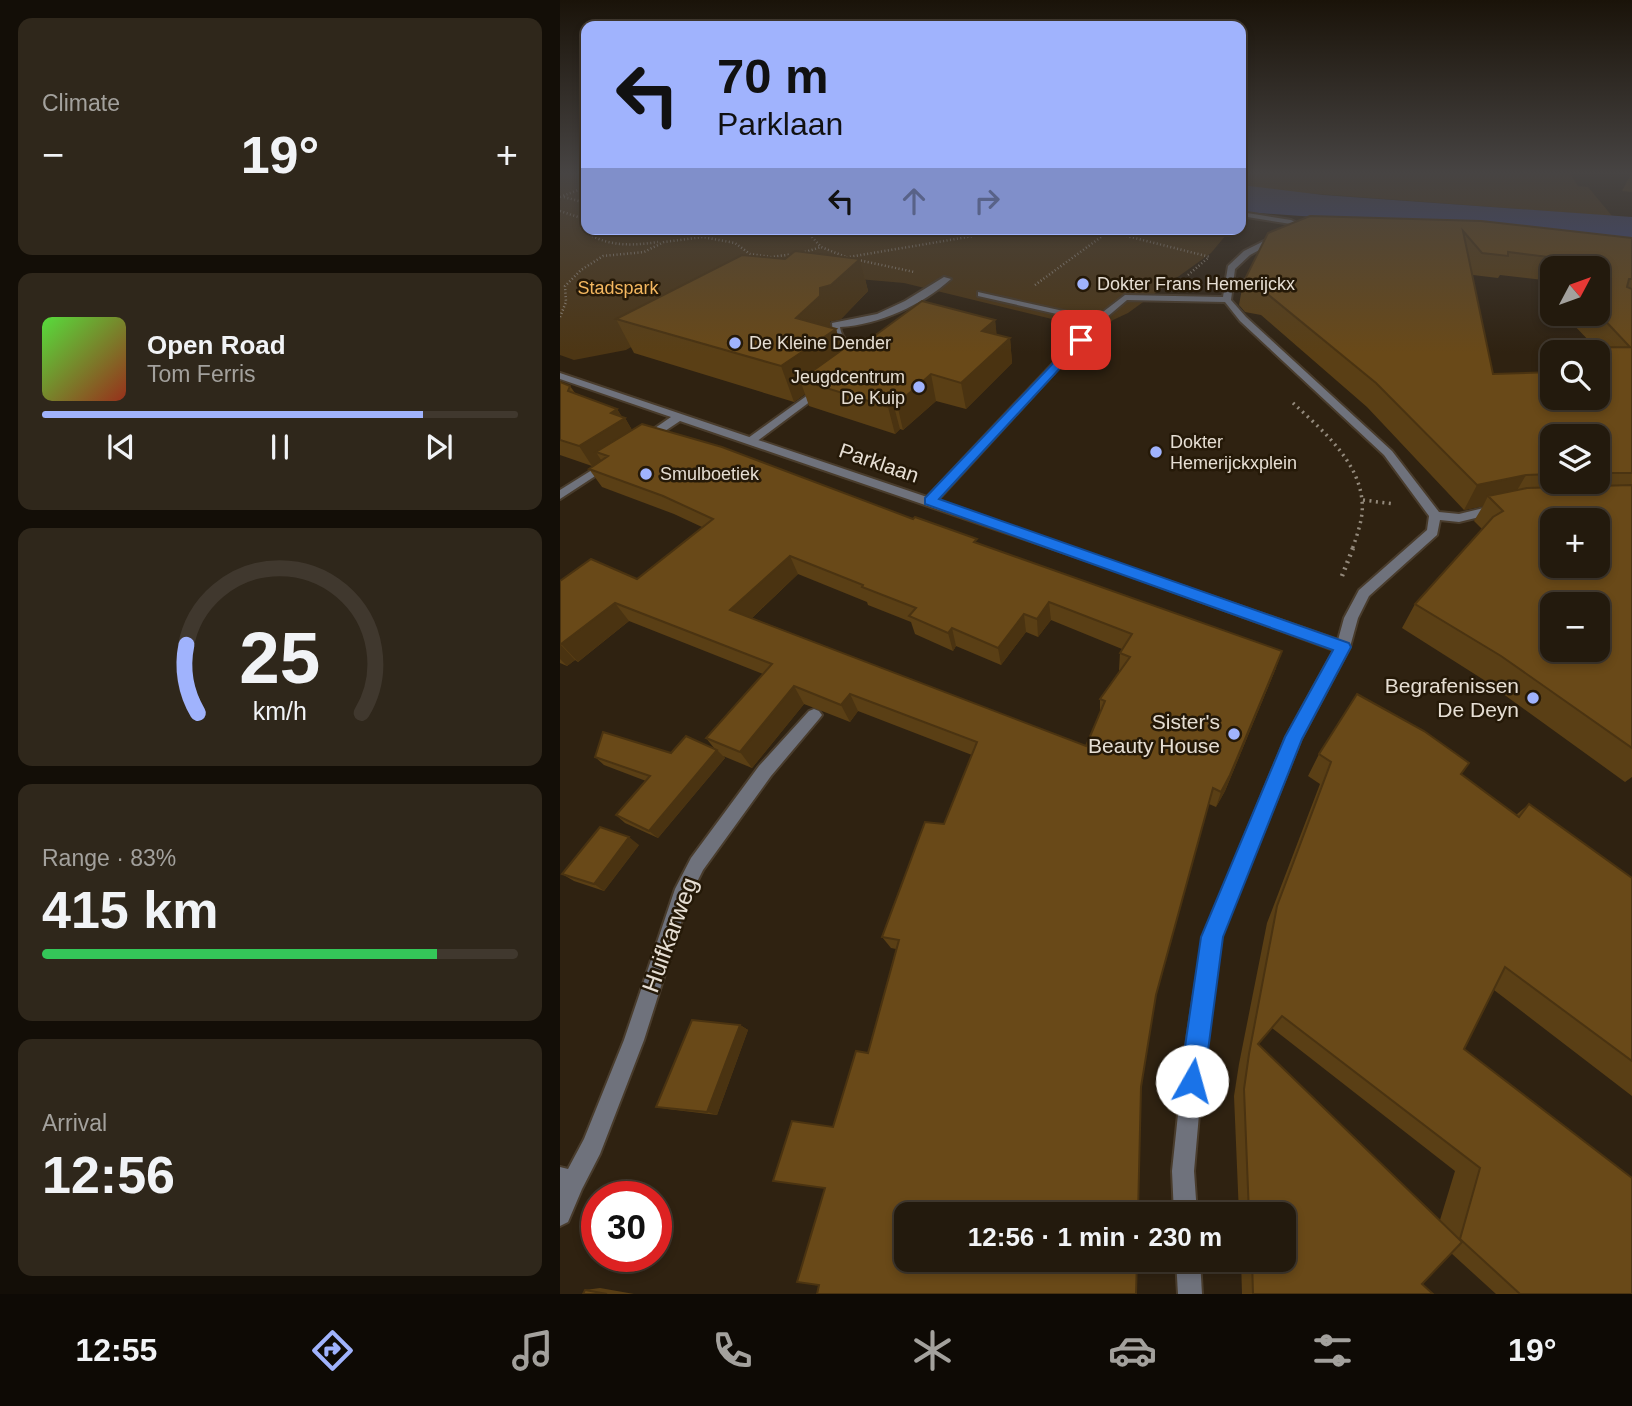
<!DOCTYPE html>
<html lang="en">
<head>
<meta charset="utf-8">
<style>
	:root { --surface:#231a0d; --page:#2f271b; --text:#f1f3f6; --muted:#a3a19d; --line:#40382e; --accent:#a0b3fd }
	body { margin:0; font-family:Arial,sans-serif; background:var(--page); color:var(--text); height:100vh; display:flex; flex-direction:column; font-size:26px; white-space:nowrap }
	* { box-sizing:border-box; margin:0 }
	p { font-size:23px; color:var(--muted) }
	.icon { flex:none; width:38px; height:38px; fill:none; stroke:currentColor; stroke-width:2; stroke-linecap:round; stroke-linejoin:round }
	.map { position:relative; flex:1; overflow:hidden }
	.drawer { display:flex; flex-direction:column; gap:18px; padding:18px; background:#130e07; width:560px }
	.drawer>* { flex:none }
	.guide { position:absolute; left:21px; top:21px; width:665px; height:214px; border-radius:14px; box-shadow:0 4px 10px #0003,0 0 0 2px var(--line); background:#a0b3fd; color:#111; overflow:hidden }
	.needle { width:46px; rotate:49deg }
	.buttons { position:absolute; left:980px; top:256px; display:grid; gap:14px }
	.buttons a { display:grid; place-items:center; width:70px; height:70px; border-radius:14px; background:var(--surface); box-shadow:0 4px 10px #0003,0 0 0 2px var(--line); font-size:35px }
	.speed { position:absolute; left:21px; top:1181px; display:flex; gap:14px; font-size:35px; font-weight:700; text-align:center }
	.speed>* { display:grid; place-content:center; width:91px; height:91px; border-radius:50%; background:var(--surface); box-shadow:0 4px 10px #0003,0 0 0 2px var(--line); line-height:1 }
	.speed .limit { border:10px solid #d22; background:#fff; color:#111 }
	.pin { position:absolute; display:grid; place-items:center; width:60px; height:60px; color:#fff; margin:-30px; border-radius:14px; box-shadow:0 4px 10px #0006 }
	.me { position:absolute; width:77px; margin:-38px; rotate:7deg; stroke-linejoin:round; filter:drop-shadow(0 0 5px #0008) }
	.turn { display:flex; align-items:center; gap:24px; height:147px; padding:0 21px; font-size:32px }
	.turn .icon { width:91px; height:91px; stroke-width:2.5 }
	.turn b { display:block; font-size:49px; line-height:60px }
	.lanes { display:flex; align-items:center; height:66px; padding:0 21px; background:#0003; justify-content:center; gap:35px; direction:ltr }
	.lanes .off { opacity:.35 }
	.big { font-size:52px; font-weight:700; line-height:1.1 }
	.drawer .widget { flex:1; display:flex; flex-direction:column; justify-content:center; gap:10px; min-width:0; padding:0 24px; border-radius:14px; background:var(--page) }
	.drawer .dial { align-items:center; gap:0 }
	.dial svg { height:182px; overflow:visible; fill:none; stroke:var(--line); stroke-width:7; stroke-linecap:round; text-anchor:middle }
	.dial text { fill:var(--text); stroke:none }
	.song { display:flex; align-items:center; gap:21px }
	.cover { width:84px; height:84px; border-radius:10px; background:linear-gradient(135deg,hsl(110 70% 55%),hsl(10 70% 35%)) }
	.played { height:7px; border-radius:4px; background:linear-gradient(90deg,var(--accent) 80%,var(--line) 80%) }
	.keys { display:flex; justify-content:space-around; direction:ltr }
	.heat { display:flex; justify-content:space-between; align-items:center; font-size:38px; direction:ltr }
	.charge { height:10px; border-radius:5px; background:linear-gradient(90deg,#34c759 83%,var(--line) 0) }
	.trip { position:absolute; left:334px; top:1202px; width:402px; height:70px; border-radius:14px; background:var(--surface); box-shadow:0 4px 10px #0003,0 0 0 2px var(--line); font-weight:700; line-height:70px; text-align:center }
	.tab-bar { display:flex; height:112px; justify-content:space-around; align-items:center; background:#0e0a05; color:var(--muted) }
	.tab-bar .icon { width:49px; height:49px }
	.tab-bar .active { color:var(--accent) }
	.tab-bar b { font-size:32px; color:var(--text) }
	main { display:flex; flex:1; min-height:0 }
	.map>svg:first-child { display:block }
</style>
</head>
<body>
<main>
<section class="drawer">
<div class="widget"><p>Climate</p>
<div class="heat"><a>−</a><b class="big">19°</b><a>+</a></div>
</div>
<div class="widget">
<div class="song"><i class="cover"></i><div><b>Open Road</b><p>Tom Ferris</p></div></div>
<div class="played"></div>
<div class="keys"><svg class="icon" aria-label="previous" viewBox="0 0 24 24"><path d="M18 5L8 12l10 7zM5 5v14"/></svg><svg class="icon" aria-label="pause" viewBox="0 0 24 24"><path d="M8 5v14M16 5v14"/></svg><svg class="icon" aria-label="next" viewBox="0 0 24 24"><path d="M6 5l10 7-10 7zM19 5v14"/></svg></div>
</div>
<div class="widget dial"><svg viewBox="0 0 100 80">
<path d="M14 69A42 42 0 1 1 86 69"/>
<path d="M14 69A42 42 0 0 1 9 39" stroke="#a0b3fd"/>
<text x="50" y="56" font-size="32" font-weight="700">25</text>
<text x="50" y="72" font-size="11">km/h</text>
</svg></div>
<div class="widget"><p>Range · 83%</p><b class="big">415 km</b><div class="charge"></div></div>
<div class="widget"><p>Arrival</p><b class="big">12:56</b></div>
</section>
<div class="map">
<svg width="1072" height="1294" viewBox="0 0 1072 1294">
	<rect width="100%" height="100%" fill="#2f2211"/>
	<g fill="#4d3614">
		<path d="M0 172H26V229H671L651 253 568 313 553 320 541 331 344 283 206 271 66 350 14 360 0 355Z"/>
		<path d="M681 172H1009L1018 186 1028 187 1052 216 718 191 681 185Z"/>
	</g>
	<path fill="#3e4a84" d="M681 185 763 195 1072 217V240L686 212 681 210Z"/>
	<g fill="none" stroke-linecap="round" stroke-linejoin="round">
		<defs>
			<g id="service">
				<path d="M681 212 731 220 735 222 731 224 681 216Z"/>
				<path d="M384 277 391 279C362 305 319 325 280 327 282 342 295 349 308 353V357L290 353 273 337 272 323 317 314 345 301Z"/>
				<path d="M259 387 267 389 196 442H188V438Z"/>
			</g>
			<g id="minor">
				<path d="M716 235 723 237 690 255 675 269 671 300 686 317 832 451 879 512 899 514 936 505 942 509 940 512 899 522 880 520 877 535 809 596 798 618 790 647 741 739 661 937 644 1058 634 1171 637 1214H614L612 1171 624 1058 643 937 726 737 774 650 546 567 120 421 90 441H82V437L111 417 0 379V373L367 497 532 322 418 296V292L535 318 565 295 663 297 668 266 684 251ZM567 300 665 302 680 321 824 455 869 516 867 530 799 590 784 618 778 640 377 501 540 323Z"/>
				<path d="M48 460 52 461V465L0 499V490Z"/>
				<path d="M254 709 259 711 262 715 259 719 211 776 143 870 129 898 84 1040 40 1154 22 1189 8 1222 0 1226V1167L8 1169 24 1139 64 1040 115 889 131 858 199 766 249 711Z"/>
				<path d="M616 1260H640L642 1294H618Z"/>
			</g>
		</defs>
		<use href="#service" stroke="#493c2c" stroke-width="4"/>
		<use href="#minor" stroke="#493c2c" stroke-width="4"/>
		<g stroke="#93897b" stroke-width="2.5" stroke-dasharray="1 2.5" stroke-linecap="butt">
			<path d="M0 197 26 187"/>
			<path d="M4 197 26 203"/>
			<path d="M0 211 21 218 22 229C44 247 71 246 98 242"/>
			<path d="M245 229 261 247 286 257"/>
			<path d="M539 229 650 257"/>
			<path d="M561 236 570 229"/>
			<path d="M283 258 455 229"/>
			<path d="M294 259 354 272"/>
			<path d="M628 275 648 258"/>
			<path d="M475 285 552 229"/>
			<path d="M0 317 6 302 5 286 21 270 43 256 84 252 104 242 143 237 175 243 190 254 211 257 242 253 261 247"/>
		</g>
		<g stroke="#93897b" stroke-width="3.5" stroke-dasharray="2 4.5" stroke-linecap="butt">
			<path d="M733 403C761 429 799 461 802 501 804 517 797 535 792 550"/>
			<path d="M803 500 834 504"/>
		</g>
		<path stroke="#93897b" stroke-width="4.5" stroke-dasharray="2 5" stroke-linecap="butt" d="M782 576 793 548"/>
		<use href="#service" fill="#6f727c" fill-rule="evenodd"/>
		<use href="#minor" fill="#6f727c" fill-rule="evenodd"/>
	</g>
	<g fill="#5a3f15" fill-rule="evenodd">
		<path d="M1072 172V192L1062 191Z"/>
		<path d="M750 216 1072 238V777L1065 782 924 680 842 628 855 604 922 529 914 521 923 506 904 510 807 407 701 315 685 312 679 305 683 283ZM992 268H1038V313H1007L1008 319 1035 347 1002 348 1000 352H1038V397H992V366L989 372 933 374 912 274 913 275 938 278 940 275 992 281ZM992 436H1038V481H992Z"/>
		<path d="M225 259H300L308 291 281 319 270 321V328L276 329 282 350 302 345 435 320 436 334 450 338 452 363 406 409 376 401 343 430 340 429 335 434 249 406 245 394 234 402 74 353 56 319Z"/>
		<path d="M0 382 10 386 15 393 57 409 62 417 65 418 72 430 418 543 716 668 665 791 656 807 649 804 259 1285 265 1188 273 1127 308 1053 336 949 331 948 322 937 384 824 412 755 298 711 290 722 244 704 192 768 163 756 165 758 98 838 65 823 56 815 86 781 44 765 35 757 111 753 154 748 146 738 203 674 69 621 18 662 15 660 7 666 0 663V581L77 579 142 527 114 514 42 487 29 469 41 461V460L32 466 0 455ZM238 574 307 602 308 605 351 622 355 634 393 651 396 646 441 665 466 632 478 637 491 620 562 649 560 653 559 670 560 671 540 699V714L526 746 192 618Z"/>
		<path d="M759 754 901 774 956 815 969 804 1072 878V1096L934 990 904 1049 1072 1294H936L891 1253 862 1284 873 1294H682L681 1260H724V1214H679L674 1096 679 1064 707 923 760 784 748 776ZM712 1028 895 1171 880 1220 698 1044Z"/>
		<path d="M79 845 44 891 14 881 2 874Z"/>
		<path d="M180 1025 188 1030 157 1115 107 1109 96 1107Z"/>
		<path d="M40 1288 74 1294H23L25 1290Z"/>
	</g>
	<g fill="#4a3311">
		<path d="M300 259 308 291 281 319 270 321V329H276L286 364 240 380 245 394 234 402 221 366 236 318 260 288Z"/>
		<path d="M435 320 438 345 422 331Z"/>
		<path d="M450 338 452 363 406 409 401 383Z"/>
		<path d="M371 374 376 401 343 430 337 404Z"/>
		<path d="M333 403 340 429 335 434 328 407Z"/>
		<path d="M57 409 63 419 65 418 76 437 36 452 41 460 32 466 19 446 51 413Z"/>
		<path d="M966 475 952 499 928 496 923 506 904 510 917 485Z"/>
		<path d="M230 556 238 574 181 628 170 610Z"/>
		<path d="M489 602 491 620 478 637 477 619Z"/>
		<path d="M55 603 69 621 18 662 1 644Z"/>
		<path d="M464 614 466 632 441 665 438 648Z"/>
		<path d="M392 628 396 646 393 651 388 633Z"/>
		<path d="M0 644 15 660 7 666 0 659Z"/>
		<path d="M722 651 716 668 665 791 656 807 661 792Z"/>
		<path d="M234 686 244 704 192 768 180 752Z"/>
		<path d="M290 694 298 711 290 722 281 705Z"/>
		<path d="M157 750 165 758 98 838 89 831Z"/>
		<path d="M69 837 79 845 44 891 34 884Z"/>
		<path d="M180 1025 188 1030 157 1115 147 1112Z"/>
	</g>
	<g fill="#694918" stroke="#4a3311" stroke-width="2" fill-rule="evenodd">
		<path d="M750 216 921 221 1072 238V279H1069L1067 287 1072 289V473H1038V436H992V474L966 475 917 485 816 383 705 292 689 289 683 283 708 233ZM903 231 922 253 948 256V252L1012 260 1014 268H1038V313L1070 347 1002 348 1005 352H1038V397H992V372L933 374Z"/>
		<path d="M235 251 300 259 271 285 260 288V296L236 318 276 329 221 366 56 319 182 255 225 259Z"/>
		<path d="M362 301 435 320 422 331 450 338 401 383 371 374 337 404 333 403 328 407 240 380 293 342 302 345Z"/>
		<path d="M0 382 10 386 8 391 57 409 51 413 65 418 19 446 0 440Z"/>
		<path d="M82 424 162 447 353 519 355 517 417 539 414 542 722 651 670 775 661 792 653 788 596 995 581 1087 578 1214H346V1260H577L576 1294H257L259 1285 237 1282 265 1188 213 1181 232 1121 273 1127 296 1051 308 1053 339 940 322 937 365 822 384 824 417 742 290 694 281 705 234 686 180 752 146 738 212 664 55 603 1 644 0 643V581L31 559 77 579 153 519 103 496 29 469 48 456 36 452ZM230 556 303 585 302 587 356 608 349 616 388 633 392 628 438 648 464 614 477 619 489 602 572 634 560 653 570 657 540 699 545 701 526 746 170 610Z"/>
		<path d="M1072 485V748L941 656 855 604 933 517 943 511 928 496 967 488ZM992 520H1038V565H992ZM992 604H1038V649H992Z"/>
		<path d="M797 694 864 731 909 763 901 774 959 817 969 804 1072 878V1061L945 967 904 1049 1072 1178V1294H960L900 1239 920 1168 722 1016 698 1044 902 1242 862 1284 873 1294H693L692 1260H724V1214H689L684 1089 689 1054 717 906 771 762 759 754Z"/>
		<path d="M43 732 111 753 126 736 157 750 89 831 56 815 90 776 35 757Z"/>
		<path d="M40 827 69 837 34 884 2 874Z"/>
		<path d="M132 1020 180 1025 147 1112 96 1107Z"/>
		<path d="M25 1290 47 1294H23Z"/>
	</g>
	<linearGradient id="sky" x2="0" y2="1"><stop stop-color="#1a1309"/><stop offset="0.49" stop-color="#474443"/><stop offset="1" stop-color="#474443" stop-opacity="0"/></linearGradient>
	<rect width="1072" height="353" fill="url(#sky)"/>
	<path fill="#1a73e8" stroke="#114b97" stroke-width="2" d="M517 338 526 340 379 499 789 643 791 647 742 739 663 937 644 1081 640 1089 632 1093 623 1089 620 1081 641 937 725 737 773 650 365 504V498Z"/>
	<g fill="#a0b3fd" stroke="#251908" stroke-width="2.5">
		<circle cx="523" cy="284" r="7"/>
		<circle cx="175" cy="343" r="7"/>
		<circle cx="359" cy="387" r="7"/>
		<circle cx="596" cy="452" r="7"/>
		<circle cx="86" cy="474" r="7"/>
		<circle cx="973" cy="698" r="7"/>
		<circle cx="674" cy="734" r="7"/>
	</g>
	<g text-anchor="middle" stroke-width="5" stroke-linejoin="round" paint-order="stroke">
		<g font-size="18" fill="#e6ded3" stroke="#251908" text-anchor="start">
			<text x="537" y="290">Dokter Frans Hemerijckx</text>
			<text x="189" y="349">De Kleine Dender</text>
			<text x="345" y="383" text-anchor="end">Jeugdcentrum<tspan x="345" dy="21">De Kuip</tspan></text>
			<text x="610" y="448">Dokter<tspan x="610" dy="21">Hemerijckxplein</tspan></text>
			<text x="100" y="480">Smulboetiek</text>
		</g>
		<g font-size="18" fill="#f5b860" stroke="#251908">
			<text x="58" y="294">Stadspark</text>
		</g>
		<g font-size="21" fill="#e6ded3" stroke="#251908">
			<text transform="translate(319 463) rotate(19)" y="7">Parklaan</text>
		</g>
		<g font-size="21" fill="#e6ded3" stroke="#251908" text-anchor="end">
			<text x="959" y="693">Begrafenissen<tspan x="959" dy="24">De Deyn</tspan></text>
			<text x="660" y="729">Sister's<tspan x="660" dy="24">Beauty House</tspan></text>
		</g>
		<g font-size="24" fill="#e6ded3" stroke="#251908">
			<text transform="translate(110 935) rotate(-70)" y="8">Huifkarweg</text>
		</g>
	</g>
</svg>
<div class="buttons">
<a><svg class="needle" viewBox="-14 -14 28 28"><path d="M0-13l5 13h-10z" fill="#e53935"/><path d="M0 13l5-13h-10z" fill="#a3a19d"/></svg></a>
<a><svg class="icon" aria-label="search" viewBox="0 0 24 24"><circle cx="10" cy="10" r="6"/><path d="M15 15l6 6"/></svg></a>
<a><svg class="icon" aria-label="layers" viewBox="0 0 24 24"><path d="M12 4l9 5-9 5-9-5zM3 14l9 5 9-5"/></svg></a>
<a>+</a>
<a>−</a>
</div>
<div class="speed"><div class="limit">30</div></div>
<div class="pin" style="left:521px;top:340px;background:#d93025"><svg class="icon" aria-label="arrive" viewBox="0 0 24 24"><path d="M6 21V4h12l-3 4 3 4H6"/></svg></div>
<svg class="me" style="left:632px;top:1081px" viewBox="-20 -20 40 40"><circle r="19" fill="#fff"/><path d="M0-13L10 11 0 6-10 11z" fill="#1a73e8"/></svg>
<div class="trip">12:56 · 1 min · 230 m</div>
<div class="guide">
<div class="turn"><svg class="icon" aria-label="left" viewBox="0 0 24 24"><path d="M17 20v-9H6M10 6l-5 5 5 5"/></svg><div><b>70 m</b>Parklaan</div></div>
<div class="lanes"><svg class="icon" aria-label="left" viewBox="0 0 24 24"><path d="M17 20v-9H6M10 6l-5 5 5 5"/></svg><svg class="icon off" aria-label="ahead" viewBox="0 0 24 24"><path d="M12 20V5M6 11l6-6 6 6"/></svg><svg class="icon off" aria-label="right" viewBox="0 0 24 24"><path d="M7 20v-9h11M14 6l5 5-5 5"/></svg></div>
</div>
</div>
</main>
<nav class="tab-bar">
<b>12:55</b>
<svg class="icon active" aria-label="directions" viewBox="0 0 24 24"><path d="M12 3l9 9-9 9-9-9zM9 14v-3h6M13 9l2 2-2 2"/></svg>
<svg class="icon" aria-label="music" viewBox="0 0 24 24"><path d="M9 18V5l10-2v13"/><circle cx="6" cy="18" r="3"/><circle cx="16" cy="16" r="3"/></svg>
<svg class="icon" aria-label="phone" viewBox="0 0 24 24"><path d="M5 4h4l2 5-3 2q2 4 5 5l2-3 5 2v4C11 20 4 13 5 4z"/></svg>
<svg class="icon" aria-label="climate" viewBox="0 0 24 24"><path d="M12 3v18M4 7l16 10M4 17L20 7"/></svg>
<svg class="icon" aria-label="car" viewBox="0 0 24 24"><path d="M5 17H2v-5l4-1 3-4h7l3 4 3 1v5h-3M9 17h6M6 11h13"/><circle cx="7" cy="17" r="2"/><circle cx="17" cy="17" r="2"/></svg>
<svg class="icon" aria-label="filters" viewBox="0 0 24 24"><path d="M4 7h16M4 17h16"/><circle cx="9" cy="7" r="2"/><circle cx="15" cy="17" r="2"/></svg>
<b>19°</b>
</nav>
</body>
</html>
